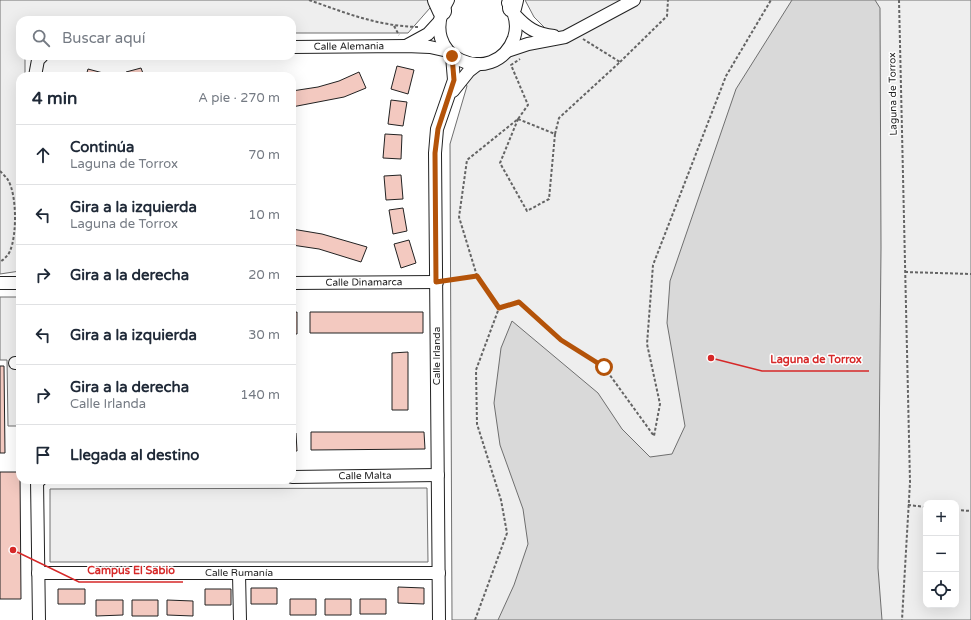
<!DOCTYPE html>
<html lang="es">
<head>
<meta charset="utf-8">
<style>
  :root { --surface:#fff; --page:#f2f2f3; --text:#1f2937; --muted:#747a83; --line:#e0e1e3 }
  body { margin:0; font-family:"Varela Round",sans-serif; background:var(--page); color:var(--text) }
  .controls { position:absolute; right:12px; bottom:12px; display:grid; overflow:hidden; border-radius:8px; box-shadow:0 4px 16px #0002 }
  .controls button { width:36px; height:36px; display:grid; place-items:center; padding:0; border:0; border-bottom:1px solid var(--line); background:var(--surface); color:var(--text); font:20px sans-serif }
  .stop { position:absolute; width:12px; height:12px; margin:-9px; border:3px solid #b45309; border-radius:50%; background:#fff }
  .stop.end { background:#b45309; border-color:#fff; box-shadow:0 1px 4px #0008 }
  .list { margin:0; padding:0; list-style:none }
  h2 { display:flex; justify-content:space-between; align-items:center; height:52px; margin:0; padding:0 16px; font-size:17px }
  h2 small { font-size:13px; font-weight:400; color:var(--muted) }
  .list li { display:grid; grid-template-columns:26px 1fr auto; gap:12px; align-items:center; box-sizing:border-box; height:60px; padding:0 16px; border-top:1px solid var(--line) }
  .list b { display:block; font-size:15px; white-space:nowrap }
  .list p { margin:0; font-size:13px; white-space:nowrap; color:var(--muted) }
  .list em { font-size:13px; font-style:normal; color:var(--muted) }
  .icon { flex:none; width:22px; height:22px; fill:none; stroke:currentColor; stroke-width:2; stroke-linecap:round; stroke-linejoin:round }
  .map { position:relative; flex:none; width:971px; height:620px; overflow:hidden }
  .search { position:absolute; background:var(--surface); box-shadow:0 4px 16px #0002; left:16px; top:16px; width:280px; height:44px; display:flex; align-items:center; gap:10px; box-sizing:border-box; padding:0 14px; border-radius:12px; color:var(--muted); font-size:15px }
  .panel { position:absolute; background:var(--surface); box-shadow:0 4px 16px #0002; left:16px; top:72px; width:280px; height:412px; border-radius:12px }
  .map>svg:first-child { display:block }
  .green { fill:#eee; stroke:#6f6f6f; fill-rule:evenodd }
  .parking { fill:#ededed; stroke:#6f6f6f }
  .water { fill:#d9d9d9; stroke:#6f6f6f }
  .building { fill:#f3c9c0; stroke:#222 }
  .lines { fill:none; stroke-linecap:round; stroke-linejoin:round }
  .minor-casing { stroke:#222; stroke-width:14 }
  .highway-casing { stroke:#222; stroke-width:20 }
  .path { stroke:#646464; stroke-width:2; stroke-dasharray:3 2; stroke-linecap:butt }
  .minor { stroke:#fff; stroke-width:12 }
  .highway { stroke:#fff; stroke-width:18 }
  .route { stroke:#b45309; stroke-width:5 }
  .labels { text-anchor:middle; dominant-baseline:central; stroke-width:3; stroke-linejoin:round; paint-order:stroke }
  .street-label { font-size:10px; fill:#222; stroke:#fff }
  .leader { fill:none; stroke:#d62828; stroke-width:1.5 }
  .callout-dot { fill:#d62828; stroke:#fff; stroke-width:1.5 }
  .callout-label { font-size:11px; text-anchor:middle; font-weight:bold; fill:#d62828; stroke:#fff; stroke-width:3; stroke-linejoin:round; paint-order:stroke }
</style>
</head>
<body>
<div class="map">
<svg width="971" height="620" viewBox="0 0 971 620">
  <rect width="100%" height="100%" fill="#fff"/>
  <!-- green -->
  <path class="green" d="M0,0H437L408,33H292V20H20V56H25V76H20V271L0,274Z
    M525,0H971V620H452L450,144L467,86L462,77L512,52L546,29L534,17ZM926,503H956V605H926Z
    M427,488L428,562H50V489Z"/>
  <!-- parking -->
  <path class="parking" d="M0,297H20V426H8L7,360H0Z"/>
  <!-- water -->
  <path class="water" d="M792,0H875L880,8L881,248L878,568L882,620H498L514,585L528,544L523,509L500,445L494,403L501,348L512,321L598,393L622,429L650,457L672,454L685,426L667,323L670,281L736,89Z"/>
  <!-- building -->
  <path class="building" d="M397,66L414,70L408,94L391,89Z
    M141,68L144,76H127L126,72Z
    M88,69L103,73L102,76H86Z
    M359,72L366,88L344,97L292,107V91L318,87L339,81Z
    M391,100L407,102L403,126L388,124Z
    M385,134L402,135L401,159L383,158Z
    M401,175L403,199L386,200L384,176Z
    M403,208L407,231L393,234L389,210Z
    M292,229L322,234L367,247L361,262L319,249L292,245Z
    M409,240L416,263L401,268L394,244Z
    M297,312V334H292V313Z
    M310,312H423V333H310Z
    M408,352V410H392V353Z
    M0,366H4L5,453H0Z
    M311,432H424L425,449L311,450Z
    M292,433H296L297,451H292Z
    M0,472H20L21,599H0Z
    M398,587L424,588V604L398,603Z
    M251,588H277V604H251Z
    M58,589H85V604H58Z
    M205,589H231V605H205Z
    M290,599H316V615H290Z
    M325,599H351V615H325Z
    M360,599H386V614H360Z
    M96,600H123V615L96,616Z
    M132,600H158V616H132Z
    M167,600L193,601V616L167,615Z"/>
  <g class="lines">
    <!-- minor casing -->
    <g class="minor-casing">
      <g id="minor">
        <path d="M448,0C413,58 495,90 514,38C518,26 515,13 508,3"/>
        <path d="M515,15C527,28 536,34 554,36"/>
        <path d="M406,46L428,34L439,22"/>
        <path id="s1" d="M292,47L406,46L430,47L448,51"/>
        <path d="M507,51L528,44L565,37L634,0"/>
        <path d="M35,76L38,60L42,56"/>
        <path d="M453,91L469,71L478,64"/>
        <path d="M0,283H20"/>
        <path id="s2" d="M292,283L437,282"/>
        <path d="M15,363H20"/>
        <path id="s3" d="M292,477L438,475"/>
        <path id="s4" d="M38,573H439"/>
        <path d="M239,574L240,620"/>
        <path d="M39,620L37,480H40"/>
        <path d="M439,620L435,153L437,129L454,80L452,56"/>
      </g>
    </g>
    <!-- highway casing -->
    <g class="highway-casing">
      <path id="highway" d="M437,0L442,11
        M512,8L514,0"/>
    </g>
    <!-- path -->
    <path class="path" d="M309,0C346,13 377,26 418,27
      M899,0L910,482L902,620
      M394,26L399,35
      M620,62L667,16L668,0
      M518,119L555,134L549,199L527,211L500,163Z
      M555,134L559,118L620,62L583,39
      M0,171C3,174 6,177 8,180C17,195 17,235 10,251C8,256 4,259 0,262
      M905,272L971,274
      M477,276L459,217L467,160L518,119L528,105L511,65L520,59
      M448,280L477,276L499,308
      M908,505L926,507
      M956,510L971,511
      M475,620L507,533L501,500L477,424L476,370L499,308L519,302L561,340L604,367L654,436L660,404L647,344L653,265L726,76L771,0"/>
    <!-- minor -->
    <use href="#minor" class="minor"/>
    <!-- highway -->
    <use href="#highway" class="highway"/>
  </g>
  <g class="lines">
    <!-- route -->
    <path class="route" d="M452,56L454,80L438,129L435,153L436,282L477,276L499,308L519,302L561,340L604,367"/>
  </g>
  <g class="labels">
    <!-- street labels -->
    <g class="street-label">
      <text stroke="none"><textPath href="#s1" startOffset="57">Calle Alemania</textPath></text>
      <text transform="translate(893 94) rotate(-91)">Laguna de Torrox</text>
      <text stroke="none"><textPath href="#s2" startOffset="72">Calle Dinamarca</textPath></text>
      <text transform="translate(437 356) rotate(-90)">Calle Irlanda</text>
      <text stroke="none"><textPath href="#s3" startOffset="73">Calle Malta</textPath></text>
      <text stroke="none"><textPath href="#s4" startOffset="201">Calle Rumanía</textPath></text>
    </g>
  </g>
  <!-- callouts -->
  <path class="leader" d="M711 358L762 371H869M13 550L79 582H183"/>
  <g class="callout-dot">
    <circle cx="711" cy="358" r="4"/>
    <circle cx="13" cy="550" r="4"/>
  </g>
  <g class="callout-label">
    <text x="816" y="363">Laguna de Torrox</text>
    <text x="131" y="574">Campus El Sabio</text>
  </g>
</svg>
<div class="controls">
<button>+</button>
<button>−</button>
<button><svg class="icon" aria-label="locate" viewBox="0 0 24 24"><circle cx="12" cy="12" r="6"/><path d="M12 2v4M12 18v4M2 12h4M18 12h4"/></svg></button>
</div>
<div class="stop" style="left:604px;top:367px"></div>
<div class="stop end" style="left:452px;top:56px"></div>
<div class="search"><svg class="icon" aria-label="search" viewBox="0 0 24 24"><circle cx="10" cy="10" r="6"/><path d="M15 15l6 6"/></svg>Buscar aquí</div>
<section class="panel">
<h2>4 min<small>A pie · 270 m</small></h2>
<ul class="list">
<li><svg class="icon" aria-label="ahead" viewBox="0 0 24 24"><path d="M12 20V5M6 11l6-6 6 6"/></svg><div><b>Continúa</b><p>Laguna de Torrox</p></div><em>70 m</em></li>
<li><svg class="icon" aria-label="left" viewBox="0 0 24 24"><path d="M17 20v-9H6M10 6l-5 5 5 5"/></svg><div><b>Gira a la izquierda</b><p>Laguna de Torrox</p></div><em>10 m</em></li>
<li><svg class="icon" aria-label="right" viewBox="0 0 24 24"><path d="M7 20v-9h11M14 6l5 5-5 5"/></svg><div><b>Gira a la derecha</b></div><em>20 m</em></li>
<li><svg class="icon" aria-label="left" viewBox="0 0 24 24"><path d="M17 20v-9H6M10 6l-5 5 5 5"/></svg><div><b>Gira a la izquierda</b></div><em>30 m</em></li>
<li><svg class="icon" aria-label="right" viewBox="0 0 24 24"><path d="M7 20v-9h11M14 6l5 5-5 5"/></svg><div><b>Gira a la derecha</b><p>Calle Irlanda</p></div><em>140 m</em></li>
<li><svg class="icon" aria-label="arrive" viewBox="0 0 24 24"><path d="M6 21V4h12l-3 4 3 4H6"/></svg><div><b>Llegada al destino</b></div></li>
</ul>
</section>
</div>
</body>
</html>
